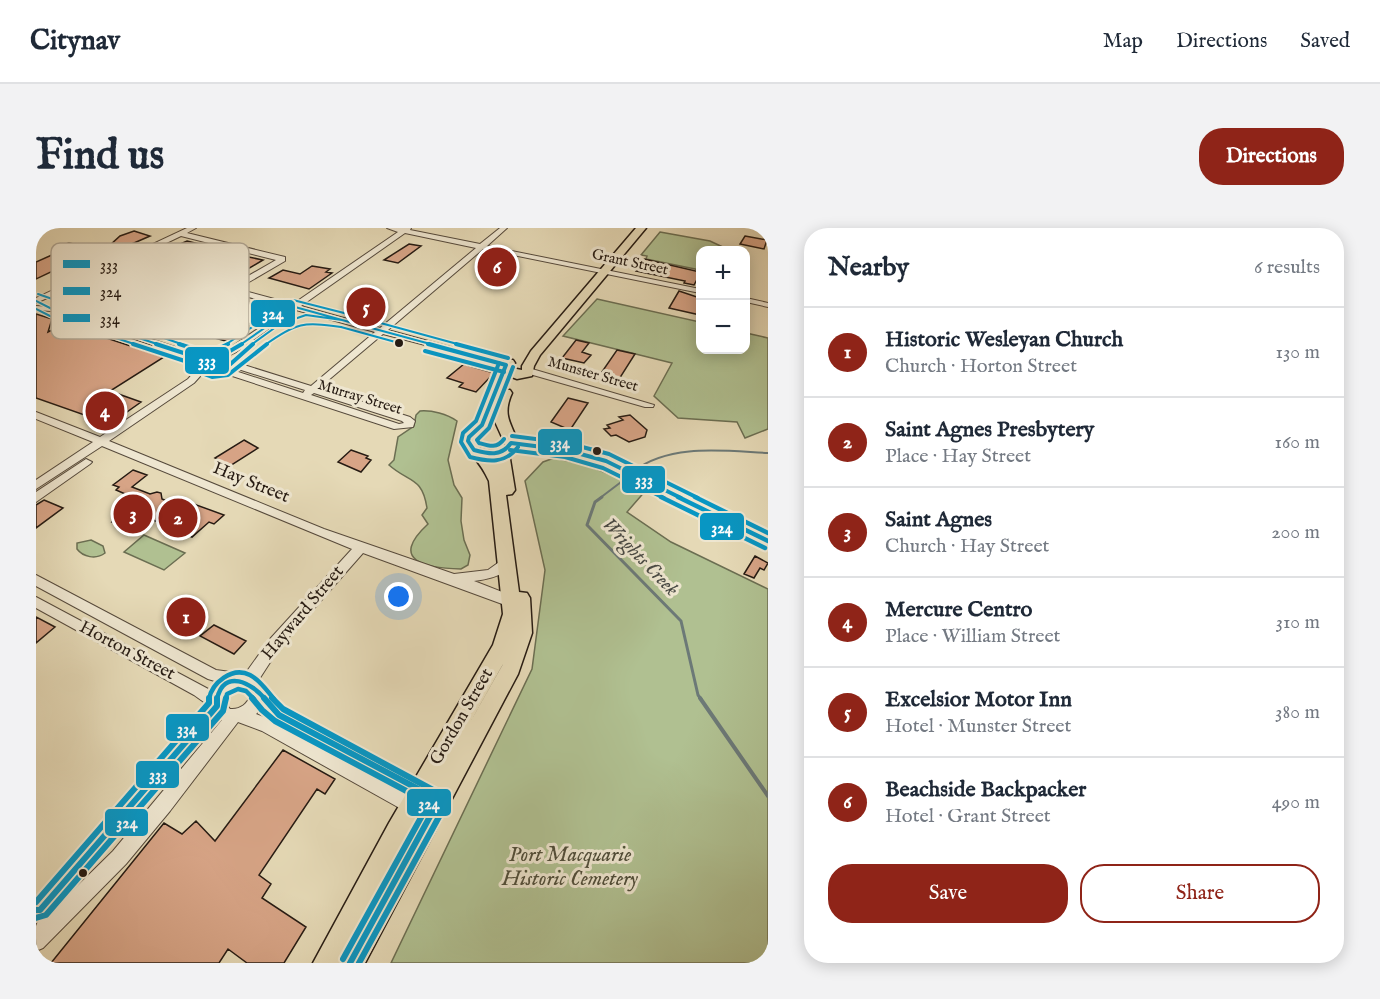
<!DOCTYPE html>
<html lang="en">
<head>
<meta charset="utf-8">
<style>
  :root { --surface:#fff; --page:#f2f2f3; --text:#1f2937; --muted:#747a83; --line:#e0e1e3; --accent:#8f2418 }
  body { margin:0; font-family:"IM FELL English",serif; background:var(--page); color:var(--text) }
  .controls { position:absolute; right:18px; top:18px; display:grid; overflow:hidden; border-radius:12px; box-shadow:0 3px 15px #0003 }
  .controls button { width:54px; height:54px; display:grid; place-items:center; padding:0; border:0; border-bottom:2px solid var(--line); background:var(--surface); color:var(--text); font:30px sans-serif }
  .you { position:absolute; left:363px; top:369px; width:21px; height:21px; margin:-15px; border:4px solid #fff; border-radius:50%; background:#1a73e8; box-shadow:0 0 0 9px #1a73e833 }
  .badge { display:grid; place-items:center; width:39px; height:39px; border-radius:50%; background:var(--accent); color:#fff; font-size:20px; font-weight:700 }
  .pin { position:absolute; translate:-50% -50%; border:3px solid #fff; box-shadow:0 2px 6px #0006 }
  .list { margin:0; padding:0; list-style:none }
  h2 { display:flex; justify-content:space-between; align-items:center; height:78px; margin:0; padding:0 24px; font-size:26px }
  h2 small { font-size:20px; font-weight:400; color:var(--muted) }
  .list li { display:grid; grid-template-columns:39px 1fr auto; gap:18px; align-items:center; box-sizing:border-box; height:90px; padding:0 24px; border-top:2px solid var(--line) }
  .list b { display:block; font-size:22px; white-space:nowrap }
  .list p { margin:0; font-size:20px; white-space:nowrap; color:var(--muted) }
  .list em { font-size:20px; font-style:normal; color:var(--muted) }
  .actions { display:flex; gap:12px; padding:18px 24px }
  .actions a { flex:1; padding:14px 0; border:2px solid var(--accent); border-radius:24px; text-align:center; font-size:21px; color:var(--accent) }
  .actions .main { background:var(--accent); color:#fff }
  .map { position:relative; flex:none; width:732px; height:735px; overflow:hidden; border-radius:24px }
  header { display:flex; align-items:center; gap:36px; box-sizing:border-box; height:84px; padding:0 30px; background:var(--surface); border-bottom:2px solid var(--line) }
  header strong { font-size:28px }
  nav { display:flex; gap:33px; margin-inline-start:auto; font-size:21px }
  .intro { display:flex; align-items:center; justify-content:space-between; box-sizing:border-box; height:144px; padding:0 36px }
  h1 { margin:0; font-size:42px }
  .button { padding:15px 27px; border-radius:24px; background:var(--accent); color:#fff; font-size:21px; font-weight:700 }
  main { display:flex; gap:36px; padding:0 36px }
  aside { flex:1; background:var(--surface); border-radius:24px; box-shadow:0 3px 15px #0003 }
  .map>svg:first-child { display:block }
  .green { fill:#b0c091; stroke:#6b6e52; stroke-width:1.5 }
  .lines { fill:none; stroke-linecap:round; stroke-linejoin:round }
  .stream-far2 { stroke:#6c7977; stroke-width:2 }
  .stream-far1 { stroke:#6c7977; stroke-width:3 }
  .stream { stroke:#6c7977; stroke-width:4 }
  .building { fill:#d7a486; stroke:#261b13; stroke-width:1.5 }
  .minor-casing { stroke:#564a3c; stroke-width:2 }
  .major-casing { stroke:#261b13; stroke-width:3 }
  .minor { fill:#eee6d0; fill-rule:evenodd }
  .major { fill:#e5d9b6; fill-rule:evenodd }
  .bus-1-far3-casing { stroke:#eee6d0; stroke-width:4.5 }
  .bus-1-far2-casing { stroke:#eee6d0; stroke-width:8 }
  .bus-1-far1-casing { stroke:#eee6d0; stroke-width:9 }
  .bus-1-casing { stroke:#eee6d0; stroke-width:10 }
  .bus-2-far3-casing { stroke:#eee6d0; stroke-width:4.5 }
  .bus-2-far2-casing { stroke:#eee6d0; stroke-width:8 }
  .bus-2-far1-casing { stroke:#eee6d0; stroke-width:9 }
  .bus-2-casing { stroke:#eee6d0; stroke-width:10 }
  .bus-3-far3-casing { stroke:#eee6d0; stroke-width:4.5 }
  .bus-3-far2-casing { stroke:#eee6d0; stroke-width:8 }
  .bus-3-far1-casing { stroke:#eee6d0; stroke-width:9 }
  .bus-3-casing { stroke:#eee6d0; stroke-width:10 }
  .bus-1-far3 { stroke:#0896c3; stroke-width:2 }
  .bus-1-far2 { stroke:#0896c3; stroke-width:4 }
  .bus-1-far1 { stroke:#0896c3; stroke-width:4.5 }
  .bus-1 { stroke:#0896c3; stroke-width:6 }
  .bus-2-far3 { stroke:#0896c3; stroke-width:2 }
  .bus-2-far2 { stroke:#0896c3; stroke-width:4 }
  .bus-2-far1 { stroke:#0896c3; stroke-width:4.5 }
  .bus-2 { stroke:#0896c3; stroke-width:6 }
  .bus-3-far3 { stroke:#0896c3; stroke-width:2 }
  .bus-3-far2 { stroke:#0896c3; stroke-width:4 }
  .bus-3-far1 { stroke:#0896c3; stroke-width:4.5 }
  .bus-3 { stroke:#0896c3; stroke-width:6 }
  .bus-dot { fill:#261b13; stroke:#eee6d0; stroke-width:2 }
  .labels { text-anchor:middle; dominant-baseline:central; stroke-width:6; stroke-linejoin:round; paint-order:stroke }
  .far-street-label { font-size:15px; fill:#261b13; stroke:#eee6d0 }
  .street-label { font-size:18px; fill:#261b13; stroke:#eee6d0 }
  .water-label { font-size:20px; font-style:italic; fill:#494a45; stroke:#eee6d0 }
  .near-park-label { font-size:21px; font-style:italic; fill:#4f4d39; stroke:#eee6d0 }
  .key { fill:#eee6d0; stroke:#b2a997; stroke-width:1.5 }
  .key-label { font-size:16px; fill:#261b13 }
  .line-badge { stroke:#eee6d0; stroke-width:2 }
  .badge-label { font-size:16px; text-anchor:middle; font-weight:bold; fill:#fff }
</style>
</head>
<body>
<header>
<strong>Citynav</strong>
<nav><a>Map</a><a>Directions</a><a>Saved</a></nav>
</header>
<div class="intro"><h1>Find us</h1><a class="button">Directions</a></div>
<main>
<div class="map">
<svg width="732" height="735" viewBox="0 0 732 735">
  <rect width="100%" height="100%" fill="#e5d9b6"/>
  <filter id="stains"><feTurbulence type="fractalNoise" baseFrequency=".00333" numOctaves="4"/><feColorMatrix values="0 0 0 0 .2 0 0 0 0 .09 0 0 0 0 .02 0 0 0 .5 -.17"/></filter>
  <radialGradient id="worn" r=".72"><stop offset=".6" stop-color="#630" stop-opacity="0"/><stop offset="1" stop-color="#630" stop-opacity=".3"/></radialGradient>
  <!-- green -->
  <path class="green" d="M624,4L674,13L691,21L664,22V42L610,31L611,28L605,27Z
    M561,71L664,94V122H710V105L732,110V201L709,210L701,194L642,190L618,168L636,135L527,108Z
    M384,183C396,182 411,186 421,193L412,232L418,257L426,270L425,293L428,312L434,327L432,337L425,341C390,340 352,333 392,296L386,287L391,280C386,248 373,255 353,237L358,232L362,209L378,198L380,187Z
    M518,230L550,237L611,261L591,284L635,314L732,361V735H355L496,441L509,342L489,253L507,234Z
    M108,307L149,325L128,342L88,324Z
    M55,312L67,318L69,325C60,332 47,329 41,321V315Z"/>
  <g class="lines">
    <!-- stream-far2 -->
    <path class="stream-far2" d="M598,243C634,215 689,223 732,225
      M564,270L593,248"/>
    <!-- stream-far1 -->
    <path class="stream-far1" d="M566,269L559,274L551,297L645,393L662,467L665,471"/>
    <!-- stream -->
    <path class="stream" d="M664,470L732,568"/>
  </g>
  <!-- building -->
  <path class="building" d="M98,3L114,8L82,22L72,19L84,8Z
    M709,8L731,12L728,21L704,16Z
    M151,13L159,15L176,19L157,29L130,22Z
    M373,16L385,18L362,35L348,32Z
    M18,26H34L69,35L44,47L23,40L0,51V34Z
    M203,27L227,32L195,51L158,41L171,34L185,38Z
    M608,31L664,44V46L658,57L648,55L649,53L600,43Z
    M276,38L294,41L290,44L296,45L273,61L233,50L247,42L264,46Z
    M643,63L664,70V87L633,80Z
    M211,79L228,84L226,85L228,86L197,106L202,108L193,114L175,109L209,88L200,85Z
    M0,86L16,91L12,104L28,96L128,129L74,163L105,174L74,196L0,170Z
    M540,112L553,115L546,124L555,127L548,135L526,130Z
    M581,122L599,126L580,156L561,151Z
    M428,136L437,139L458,145L440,164L423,159L427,155L411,150Z
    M532,170L552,175L534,202L515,194Z
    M594,187L611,202L609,209L593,214L580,207L575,208L568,201L574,200L571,197L587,192L583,189Z
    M208,212L222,220L194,238L179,230Z
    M315,222L332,228L330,230L335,232L325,244L302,234Z
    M97,242L111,247L96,259L114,266L121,264L125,265L126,271L138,276L144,271L188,287L178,296L173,294L156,309L106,287L90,300L76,294L103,272L80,262L83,259L77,257Z
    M8,272L27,280L0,300V277Z
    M719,328L732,335L728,342L724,340L718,350L708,346Z
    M154,378L164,383L146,401L135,396Z
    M0,389L19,399L0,415Z
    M178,397L210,413L198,426L164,408Z
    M247,522L299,551L289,566L281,561L223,647L235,656L226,670L270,699L248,735H211L192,721L183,735H15L128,595L146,606L160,593L179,613Z"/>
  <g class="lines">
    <!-- minor casing -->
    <g class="minor-casing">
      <path id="minor" d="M151,0H160L151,5L249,29V33L201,61L257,76L362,4L351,0H375L374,2L444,16L464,0H471L451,18L664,61V65L447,21L352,102L473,135V139L347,106L283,160L374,189L379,193L377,199L358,201L184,144V140H190L267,165L269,162L202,141L191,134L199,132L208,137L275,158L339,104L260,82L200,124L176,135L158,155L73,213L288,301L418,346L452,342L466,332H476L477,335C468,348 453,351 438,353L479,369L481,373L479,377H469L327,325L244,419L222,453L237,473L249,482L397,560L400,566L397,572L391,574L385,572L237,492L225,481L220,486L238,493L388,575L391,581L388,587L382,589L376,587L226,503L202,494L134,583L90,636L7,720L0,723V698L3,691L0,690V672L172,477L158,467L0,380V369L176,463L182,454L172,451L0,358V347L180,442L209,446L234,411L316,321L66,218L0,261V252L57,214L0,191V184L64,209L152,151L167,134L15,83L0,82V78L16,79L47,89L130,46L89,35L0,75V70L81,32L29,17L33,15L87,30ZM369,5L440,20L344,100L265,78ZM145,8L240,32L193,59L95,32ZM137,48L252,80L194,120L172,130L55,91ZM278,165L366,193L368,195L363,196L275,167ZM201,458H206L215,467C211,476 204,482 194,481L188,474L191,465ZM181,489L186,492L77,623L15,684Z
        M710,70L732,75V79L710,74Z
        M490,141H496L618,177L617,179H609L490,145Z
        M50,231L56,234L54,236L0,274V264Z"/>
    </g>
    <!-- major casing -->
    <g class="major-casing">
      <path id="major" d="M600,0H610L504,127L498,138L496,148L481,151L473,148L466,162H474L476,165C467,185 473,193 481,211L530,218L575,230L732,306V319L565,236L529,226L470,218L456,187L453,197L439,213L443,219L460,224L466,221L473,225L479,262L476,266L470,267L483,364L491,365L494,370L496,405L482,446L329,735H277L353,595L457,417L467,386L453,253C444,233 436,229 425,213L428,206L440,195L465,136L469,132H477L479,135L475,140L486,142V138L495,123ZM467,436L466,438L428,505Z"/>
    </g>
    <!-- minor -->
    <use href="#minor" class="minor"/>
    <!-- major -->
    <use href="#major" class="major"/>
    <!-- bus-1-far3 casing -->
    <g class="bus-1-far3-casing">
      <path id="bus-1-far3" d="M0,73L16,81L124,117
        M204,117L259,79L306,92L270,87L244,96L215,117
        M398,117L306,92L398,117"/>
    </g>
    <!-- bus-1-far2 casing -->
    <g class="bus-1-far2-casing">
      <path id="bus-1-far2" d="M120,116L172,133
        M206,116L170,137L178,142L190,140L217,116
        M392,116L470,137L393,116
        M470,137L446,197L433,209L432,213L438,222C453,226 465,229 475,215
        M475,215L530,222L570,233L645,270"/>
    </g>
    <!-- bus-1-far1 casing -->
    <g class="bus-1-far1-casing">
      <path id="bus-1-far1" d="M642,269L732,313
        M181,471C188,440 216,455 229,471"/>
    </g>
    <!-- bus-1 casing -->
    <g class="bus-1-casing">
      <path id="bus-1" d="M228,470L243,487L403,572L314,735
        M0,682H4L181,478V470"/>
    </g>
    <!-- bus-2-far3 casing -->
    <g class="bus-2-far3-casing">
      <path id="bus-2-far3" d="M0,81L14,88L101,117
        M189,117L257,72L308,85
        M229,117C261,94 267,94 305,99"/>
    </g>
    <!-- bus-2-far2 casing -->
    <g class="bus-2-far2-casing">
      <path id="bus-2-far2" d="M97,116L170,140
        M192,116L171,126L163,133V139L168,146L176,149L192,147L231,116
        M463,135L440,193L427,205L425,214L434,229C453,234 469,236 482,219
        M474,222L529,229L567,240L628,270"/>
    </g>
    <!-- bus-2-far1 casing -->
    <g class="bus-2-far1-casing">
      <path id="bus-2-far1" d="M625,269L729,320
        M190,471L191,466L202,461L210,463L218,471"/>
    </g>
    <!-- bus-2 casing -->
    <g class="bus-2-casing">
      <path id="bus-2" d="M216,470L226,482L239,493L393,575L307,731
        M0,690L10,687L187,483L190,470"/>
    </g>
    <!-- bus-3-far3 casing -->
    <g class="bus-3-far3-casing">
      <path id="bus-3-far3" d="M2,66L148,117
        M308,85L425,117
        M305,99L363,115"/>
    </g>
    <!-- bus-3-far2 casing -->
    <g class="bus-3-far2-casing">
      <path id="bus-3-far2" d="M143,116L174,126
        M420,116L472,130
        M389,123L468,144
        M476,208L531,215L573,226L662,270
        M468,211C461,221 453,218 443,215L441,212L453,200L477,139"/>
    </g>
    <!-- bus-3-far1 casing -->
    <g class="bus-3-far1-casing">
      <path id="bus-3-far1" d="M659,269L732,305
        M173,471C176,455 196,438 214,447C224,452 231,463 238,471"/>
    </g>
    <!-- bus-3 casing -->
    <g class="bus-3-casing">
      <path id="bus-3" d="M236,470L247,481L410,569V576L323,735
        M0,674L173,475V470"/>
    </g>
    <!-- bus-1-far3 -->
    <use href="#bus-1-far3" class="bus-1-far3"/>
    <!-- bus-1-far2 -->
    <use href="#bus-1-far2" class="bus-1-far2"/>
    <!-- bus-1-far1 -->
    <use href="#bus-1-far1" class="bus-1-far1"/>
    <!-- bus-1 -->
    <use href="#bus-1" class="bus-1"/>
    <!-- bus-2-far3 -->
    <use href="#bus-2-far3" class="bus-2-far3"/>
    <!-- bus-2-far2 -->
    <use href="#bus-2-far2" class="bus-2-far2"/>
    <!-- bus-2-far1 -->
    <use href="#bus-2-far1" class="bus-2-far1"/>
    <!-- bus-2 -->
    <use href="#bus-2" class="bus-2"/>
    <!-- bus-3-far3 -->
    <use href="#bus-3-far3" class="bus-3-far3"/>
    <!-- bus-3-far2 -->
    <use href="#bus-3-far2" class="bus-3-far2"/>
    <!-- bus-3-far1 -->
    <use href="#bus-3-far1" class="bus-3-far1"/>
    <!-- bus-3 -->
    <use href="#bus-3" class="bus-3"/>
  </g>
  <!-- markers -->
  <g class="bus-dot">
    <circle cx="363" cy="115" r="5"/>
    <circle cx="561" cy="223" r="5"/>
    <circle cx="47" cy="645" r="5"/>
  </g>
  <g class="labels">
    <!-- far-street labels -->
    <g class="far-street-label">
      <text transform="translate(594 34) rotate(12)">Grant Street</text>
      <text transform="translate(557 146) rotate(16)">Munster Street</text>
      <text transform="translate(324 169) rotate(17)">Murray Street</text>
    </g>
    <!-- street labels -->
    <g class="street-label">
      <text transform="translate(215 255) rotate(22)">Hay Street</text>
      <text transform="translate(267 385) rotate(-50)">Hayward Street</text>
      <text transform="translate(91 423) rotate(28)">Horton Street</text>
      <text transform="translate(426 489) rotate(-60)">Gordon Street</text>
    </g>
    <!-- water labels -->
    <g class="water-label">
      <text transform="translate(604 329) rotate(46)">Wrights Creek</text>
    </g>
    <!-- near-park labels -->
    <g class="near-park-label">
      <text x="534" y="627">Port Macquarie<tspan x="534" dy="24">Historic Cemetery</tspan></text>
    </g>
  </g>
  <!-- legend -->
  <rect x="15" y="15" width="198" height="96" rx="9" class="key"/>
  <rect x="27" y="32" width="27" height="8" fill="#0896c3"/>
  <rect x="27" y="59" width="27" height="8" fill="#0896c3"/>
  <rect x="27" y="86" width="27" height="8" fill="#0896c3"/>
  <g class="key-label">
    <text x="64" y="42">333</text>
    <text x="64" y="69">324</text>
    <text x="64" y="96">334</text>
  </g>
  <g class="line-badge">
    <rect x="214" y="71" width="46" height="29" rx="6" fill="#0896c3"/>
    <rect x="148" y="118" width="46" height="29" rx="6" fill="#0896c3"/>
    <rect x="501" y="200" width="46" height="28" rx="6" fill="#0896c3"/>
    <rect x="585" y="237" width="45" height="29" rx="6" fill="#0896c3"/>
    <rect x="663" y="284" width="46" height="29" rx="6" fill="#0896c3"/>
    <rect x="129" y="485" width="45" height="29" rx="6" fill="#0896c3"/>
    <rect x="99" y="532" width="45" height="29" rx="6" fill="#0896c3"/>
    <rect x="370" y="560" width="46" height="29" rx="6" fill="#0896c3"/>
    <rect x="68" y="580" width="45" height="29" rx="6" fill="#0896c3"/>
  </g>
  <g class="badge-label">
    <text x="237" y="91">324</text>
    <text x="171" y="138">333</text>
    <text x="524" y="220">334</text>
    <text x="608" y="257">333</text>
    <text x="686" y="305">324</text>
    <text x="151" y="506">334</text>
    <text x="122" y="552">333</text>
    <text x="393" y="581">324</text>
    <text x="91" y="600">324</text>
  </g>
  <rect width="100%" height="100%" filter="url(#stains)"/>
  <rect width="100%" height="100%" fill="url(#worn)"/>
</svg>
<div class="controls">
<button>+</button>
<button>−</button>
</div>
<div class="you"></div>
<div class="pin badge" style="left:150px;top:389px">1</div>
<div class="pin badge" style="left:142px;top:290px">2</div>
<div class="pin badge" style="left:97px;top:286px">3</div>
<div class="pin badge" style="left:69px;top:183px">4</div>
<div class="pin badge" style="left:330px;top:79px">5</div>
<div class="pin badge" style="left:461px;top:39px">6</div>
</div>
<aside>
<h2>Nearby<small>6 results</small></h2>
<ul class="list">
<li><span class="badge">1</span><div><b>Historic Wesleyan Church</b><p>Church · Horton Street</p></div><em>130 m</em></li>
<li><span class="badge">2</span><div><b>Saint Agnes Presbytery</b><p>Place · Hay Street</p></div><em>160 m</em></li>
<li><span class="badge">3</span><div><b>Saint Agnes</b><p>Church · Hay Street</p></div><em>200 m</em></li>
<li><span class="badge">4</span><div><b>Mercure Centro</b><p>Place · William Street</p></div><em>310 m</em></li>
<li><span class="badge">5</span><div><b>Excelsior Motor Inn</b><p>Hotel · Munster Street</p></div><em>380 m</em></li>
<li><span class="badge">6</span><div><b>Beachside Backpacker</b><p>Hotel · Grant Street</p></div><em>490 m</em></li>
</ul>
<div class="actions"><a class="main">Save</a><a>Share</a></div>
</aside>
</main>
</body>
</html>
